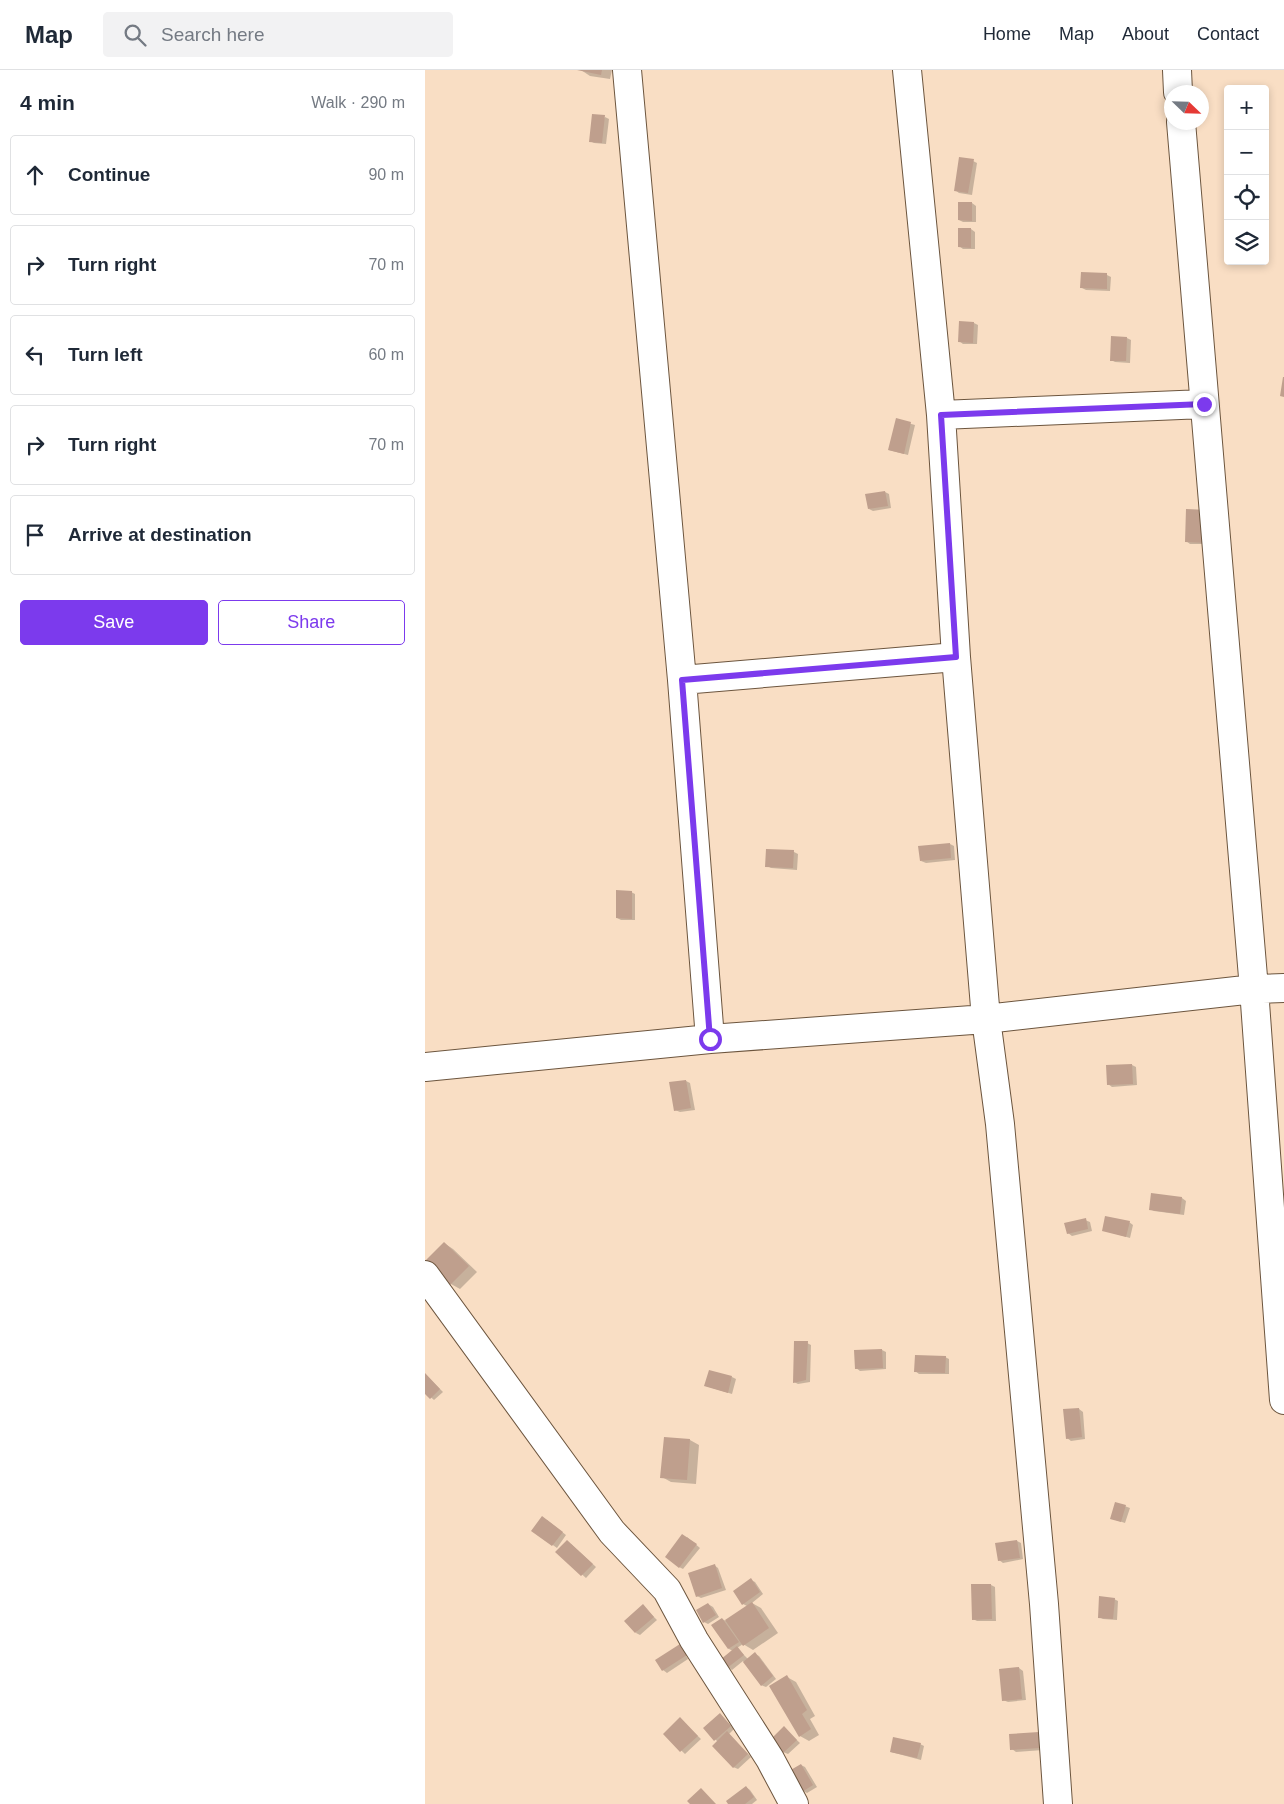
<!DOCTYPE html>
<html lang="en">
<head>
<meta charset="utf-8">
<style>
  :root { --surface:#fff; --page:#f2f2f3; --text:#1f2937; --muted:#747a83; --line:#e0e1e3; --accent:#7c3aed }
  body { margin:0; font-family:Helvetica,sans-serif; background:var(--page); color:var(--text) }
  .controls { position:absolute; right:15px; top:15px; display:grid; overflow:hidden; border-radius:5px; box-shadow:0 2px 8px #0003 }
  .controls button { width:45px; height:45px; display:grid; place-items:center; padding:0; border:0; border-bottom:1px solid var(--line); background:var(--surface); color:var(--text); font:25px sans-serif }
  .compass { position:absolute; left:739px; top:15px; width:45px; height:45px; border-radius:50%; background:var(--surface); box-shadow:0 2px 8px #0003; rotate:113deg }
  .stop { position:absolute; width:15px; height:15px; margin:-11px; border:4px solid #7c3aed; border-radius:50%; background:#fff }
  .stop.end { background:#7c3aed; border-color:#fff; box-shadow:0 1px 5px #0008 }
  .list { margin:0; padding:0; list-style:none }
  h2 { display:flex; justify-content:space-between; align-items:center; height:65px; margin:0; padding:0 20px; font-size:21px }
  h2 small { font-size:16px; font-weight:400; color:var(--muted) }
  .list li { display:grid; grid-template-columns:32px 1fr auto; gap:15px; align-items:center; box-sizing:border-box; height:80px; margin:0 10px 10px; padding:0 10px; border:1px solid var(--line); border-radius:5px }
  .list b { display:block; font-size:19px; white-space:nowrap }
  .list em { font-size:16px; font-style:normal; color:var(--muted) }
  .actions { display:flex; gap:10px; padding:15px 20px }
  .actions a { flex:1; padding:11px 0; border:1px solid var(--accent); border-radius:5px; text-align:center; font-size:18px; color:var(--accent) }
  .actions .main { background:var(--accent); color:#fff }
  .icon { flex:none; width:28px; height:28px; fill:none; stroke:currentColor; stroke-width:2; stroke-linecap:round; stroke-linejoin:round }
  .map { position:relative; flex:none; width:859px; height:1734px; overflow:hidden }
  header { display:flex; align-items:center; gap:30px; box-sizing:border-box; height:70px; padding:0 25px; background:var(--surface); border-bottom:1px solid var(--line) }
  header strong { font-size:24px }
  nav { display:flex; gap:28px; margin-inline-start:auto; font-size:18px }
  .search { width:350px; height:45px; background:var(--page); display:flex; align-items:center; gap:12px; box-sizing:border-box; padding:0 18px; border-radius:5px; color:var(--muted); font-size:19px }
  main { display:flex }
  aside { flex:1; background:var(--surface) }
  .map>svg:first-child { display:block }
  .shadow { fill:#0003 }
  .building { fill:#bf9f8d }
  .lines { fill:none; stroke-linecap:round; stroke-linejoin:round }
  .minor-casing { stroke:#6c553e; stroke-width:30 }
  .minor { stroke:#fff; stroke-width:28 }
  .route { stroke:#7c3aed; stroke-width:6 }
</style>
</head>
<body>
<header>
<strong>Map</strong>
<div class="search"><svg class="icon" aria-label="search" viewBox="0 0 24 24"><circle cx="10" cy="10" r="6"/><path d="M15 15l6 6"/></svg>Search here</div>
<nav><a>Home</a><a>Map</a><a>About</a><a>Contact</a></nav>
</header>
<main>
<aside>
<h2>4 min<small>Walk · 290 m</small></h2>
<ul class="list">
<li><svg class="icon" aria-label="ahead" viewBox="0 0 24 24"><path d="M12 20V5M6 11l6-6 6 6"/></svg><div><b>Continue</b></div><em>90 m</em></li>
<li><svg class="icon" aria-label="right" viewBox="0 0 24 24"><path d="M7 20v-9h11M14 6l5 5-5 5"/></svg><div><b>Turn right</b></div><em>70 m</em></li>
<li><svg class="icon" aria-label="left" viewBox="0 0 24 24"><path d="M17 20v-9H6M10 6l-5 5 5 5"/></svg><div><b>Turn left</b></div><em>60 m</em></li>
<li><svg class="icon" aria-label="right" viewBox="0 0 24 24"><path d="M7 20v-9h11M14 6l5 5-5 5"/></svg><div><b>Turn right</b></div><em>70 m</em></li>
<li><svg class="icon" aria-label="arrive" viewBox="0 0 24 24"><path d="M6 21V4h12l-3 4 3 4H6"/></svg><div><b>Arrive at destination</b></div></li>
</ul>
<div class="actions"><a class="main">Save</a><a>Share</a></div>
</aside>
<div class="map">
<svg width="859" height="1734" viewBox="0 0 859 1734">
  <rect width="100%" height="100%" fill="#f9dec4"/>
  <!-- shadow -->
  <path class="shadow" d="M156,0H187L185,9L165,6Z
    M180,47L184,49L181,74L169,73L165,71Z
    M548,91L552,93L547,125L534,123L530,120Z
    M547,133L551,136V152H538L534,150Z
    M546,159L550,162V179H538L534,176Z
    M682,205L686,207L685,221L661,220L657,218Z
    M549,253L553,255L552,274H538L534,271Z
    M702,268L706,270L705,293L690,292L686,290Z
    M472,350L490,355L483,385L464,380Z
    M460,422L464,424L466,438L448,441L444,439Z
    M763,441L786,474H765L761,471Z
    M525,774L529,776L530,790L501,793L496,791Z
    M342,780L369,782L373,784L372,800L346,798L342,796Z
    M206,822L210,824V850H196L192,848Z
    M707,995L711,997L712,1015L687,1017L683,1014Z
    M261,1011L265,1013L270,1040L255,1042L250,1040Z
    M757,1128L761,1131L759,1145L729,1141L725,1139Z
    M660,1150L665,1152L667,1161L647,1166L643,1163Z
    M704,1152L708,1155L705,1168L678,1160Z
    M19,1173L28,1179L52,1202L35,1219L26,1214L2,1191Z
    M382,1273L386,1275L385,1312L373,1314L369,1312Z
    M457,1280L461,1282V1299L435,1301L431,1298Z
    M520,1287L524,1289V1304H494L490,1301Z
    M0,1304L18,1322L9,1330L0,1322Z
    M307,1307L311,1309L307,1324L281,1316Z
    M654,1339L658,1342L660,1369L646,1371L642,1368Z
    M240,1368L265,1370L274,1375L271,1414L246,1412L237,1407Z
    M691,1433L705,1438L700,1453L691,1450Z
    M122,1450L141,1465L132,1478L108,1461Z
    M262,1467L275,1478L258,1499L254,1497Z
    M592,1471L596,1473L598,1489L578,1493L574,1490L571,1474Z
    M146,1474L171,1497L161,1508L132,1482Z
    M289,1495L293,1498L301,1520L276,1528L272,1526Z
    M326,1510L330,1512L338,1524L327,1533L336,1538L353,1563L328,1580L318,1574L312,1578L323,1589L330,1584L334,1586L351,1609L341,1617L336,1615L318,1591L307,1600L303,1597L297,1590L308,1581L304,1579L288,1556L297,1549L301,1551L322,1536L318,1534Z
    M566,1515L570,1517L571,1551H552L548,1549Z
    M689,1529L693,1531L692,1550L678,1549L674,1547Z
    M283,1534L288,1537L294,1547L283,1554L279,1552Z
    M218,1536L232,1550L215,1565L211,1563Z
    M255,1575L258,1577H256L263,1589L242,1603L238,1600Z
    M594,1598L598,1601L601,1630L583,1632L578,1630Z
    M362,1607L371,1612L390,1646L385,1649L394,1665L384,1671L375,1666Z
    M295,1644L309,1659L304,1664L326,1687L313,1699L308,1697L293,1672L279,1658Z
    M255,1649L276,1669L260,1684L239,1664Z
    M359,1658L375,1673L363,1684L358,1682Z
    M613,1664L617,1666L618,1680L591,1682L587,1679Z
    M495,1674L499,1676L496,1690L466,1682Z
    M376,1695L380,1697L392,1717L382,1723L378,1721Z
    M321,1717L325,1720L332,1730L327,1734H305Z"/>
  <!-- building -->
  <path class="building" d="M152,0H177L176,5Z
    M167,44L180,45L177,73L164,72Z
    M534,87L549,89L543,123L529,121Z
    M533,132H547V151L533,150Z
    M533,158H546V178L533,177Z
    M656,202L682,203V219L655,218Z
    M534,251L549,252L548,273L533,272Z
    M686,266L702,267L701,291H685Z
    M858,307H859V327L855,326Z
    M471,348L486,352L479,384L463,380Z
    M460,421L463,436L443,439L440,424Z
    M761,439L783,440L782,473L760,472Z
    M525,773L526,788L495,791L493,776Z
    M341,779L369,780L368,798L340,797Z
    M191,820L207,821V849L191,848Z
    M707,994L708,1014L682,1015L681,995Z
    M261,1010L266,1038L249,1041L244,1012Z
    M726,1123L757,1127L755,1144L724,1140Z
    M680,1146L705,1151L701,1167L677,1161Z
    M661,1148L663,1159L642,1164L639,1153Z
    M19,1172L44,1196L25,1215L0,1191Z
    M369,1271H383L381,1310L368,1313Z
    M457,1279L458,1298L430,1299L429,1280Z
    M490,1285L521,1286L520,1303L489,1302Z
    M284,1300L307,1306L303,1323L279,1316Z
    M0,1303L15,1319L5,1329L0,1324Z
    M654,1338L657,1367L641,1369L638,1339Z
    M239,1367L265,1369L262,1410L235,1408Z
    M690,1432L701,1435L696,1452L685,1449Z
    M117,1446L138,1462L127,1476L106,1461Z
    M257,1464L272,1474L254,1498L240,1487Z
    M142,1470L168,1494L156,1506L130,1482Z
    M592,1470L595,1488L573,1491L570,1473Z
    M290,1494L297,1518L271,1527L263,1503Z
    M326,1508L335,1522L317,1535L308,1521Z
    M546,1514H566L567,1549L547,1550Z
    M674,1526L690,1528L688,1549L673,1548Z
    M327,1532L344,1558L318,1576L300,1550Z
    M283,1533L291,1545L278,1553L271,1540Z
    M218,1534L229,1547L210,1563L199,1551Z
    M297,1548L314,1572L303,1579L286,1555Z
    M255,1574L262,1585L237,1601L230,1590Z
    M312,1576L319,1585L302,1598L295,1590Z
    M330,1582L348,1606L336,1616L318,1592Z
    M594,1597L597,1629L577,1631L574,1599Z
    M362,1605L382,1640L377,1644L386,1659L374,1667L344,1616Z
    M295,1643L306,1656L289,1671L278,1658Z
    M255,1647L273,1666L255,1682L238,1664Z
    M359,1656L372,1670L358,1683L345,1670Z
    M302,1661L323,1684L308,1698L287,1676Z
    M614,1662L615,1678L585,1680L584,1664Z
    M468,1667L496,1673L492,1688L465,1682Z
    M376,1694L388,1715L377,1722L364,1701Z
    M321,1716L329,1727L320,1734H303L301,1731Z
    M276,1718L291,1734H265L262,1731Z"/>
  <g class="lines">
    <!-- minor casing -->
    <g class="minor-casing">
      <path id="minor" d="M202,0L257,610L285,969
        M482,0L516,345L531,587L561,949L575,1054L619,1534L633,1734
        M752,0L753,22
        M756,52L829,919L859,1330
        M516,345L779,334
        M257,610L531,587
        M0,997L285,969L561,949L829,919L859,918
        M0,1205L187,1462L242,1520L269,1570L345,1689L369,1734"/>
    </g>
    <!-- minor -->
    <use href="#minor" class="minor"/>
  </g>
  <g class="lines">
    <!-- route -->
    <path class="route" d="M285,969L257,610L531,587L516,345L779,334"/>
  </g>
</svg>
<div class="controls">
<button>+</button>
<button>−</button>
<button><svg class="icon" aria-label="locate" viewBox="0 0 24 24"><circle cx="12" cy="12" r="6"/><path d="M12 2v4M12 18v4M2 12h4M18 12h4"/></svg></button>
<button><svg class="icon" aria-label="layers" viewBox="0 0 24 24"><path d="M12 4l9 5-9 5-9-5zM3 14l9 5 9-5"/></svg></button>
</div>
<svg class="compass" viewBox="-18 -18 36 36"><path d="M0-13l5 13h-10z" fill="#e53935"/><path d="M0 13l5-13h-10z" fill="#747a83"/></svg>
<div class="stop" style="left:285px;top:969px"></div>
<div class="stop end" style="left:779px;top:334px"></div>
</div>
</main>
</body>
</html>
